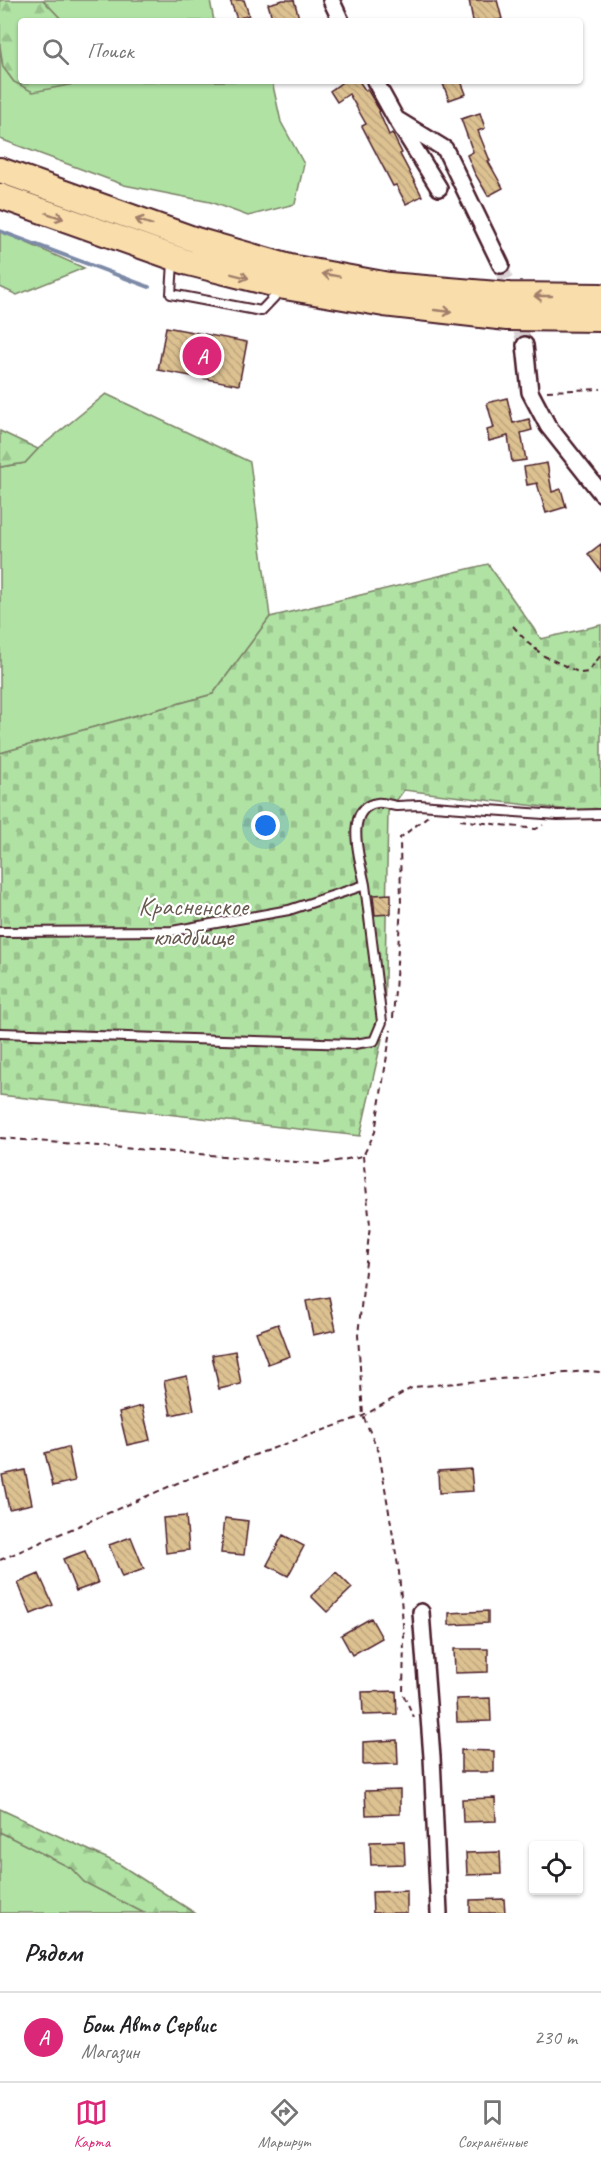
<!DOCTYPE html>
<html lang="ru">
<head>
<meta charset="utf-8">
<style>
  :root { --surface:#fff; --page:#f6f6f6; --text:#202124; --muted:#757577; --line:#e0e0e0; --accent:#db2777 }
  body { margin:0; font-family:Caveat,sans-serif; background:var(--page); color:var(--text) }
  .controls { position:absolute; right:18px; bottom:18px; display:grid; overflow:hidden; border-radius:6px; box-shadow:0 2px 4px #0004 }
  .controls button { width:54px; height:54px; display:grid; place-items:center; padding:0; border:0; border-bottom:2px solid var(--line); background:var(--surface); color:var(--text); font:30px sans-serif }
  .you { position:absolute; left:266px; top:826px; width:21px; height:21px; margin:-15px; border:4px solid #fff; border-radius:50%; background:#1a73e8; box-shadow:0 0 0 9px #1a73e833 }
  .badge { display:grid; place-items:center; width:39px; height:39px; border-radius:50%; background:var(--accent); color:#fff; font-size:20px; font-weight:700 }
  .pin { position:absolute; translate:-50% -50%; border:3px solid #fff; box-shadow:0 2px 6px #0006 }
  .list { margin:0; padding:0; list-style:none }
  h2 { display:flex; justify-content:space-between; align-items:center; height:78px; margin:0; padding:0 24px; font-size:26px }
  h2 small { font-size:20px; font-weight:400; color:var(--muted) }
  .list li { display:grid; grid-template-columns:39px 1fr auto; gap:18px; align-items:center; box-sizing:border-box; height:90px; padding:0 24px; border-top:2px solid var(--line) }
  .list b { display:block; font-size:22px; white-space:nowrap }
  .list p { margin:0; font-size:20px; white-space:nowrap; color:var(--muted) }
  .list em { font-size:20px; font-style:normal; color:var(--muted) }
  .icon { flex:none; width:33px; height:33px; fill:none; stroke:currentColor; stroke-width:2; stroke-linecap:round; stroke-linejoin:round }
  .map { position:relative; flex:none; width:601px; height:1913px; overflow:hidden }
  .search { position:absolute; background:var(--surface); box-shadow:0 2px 4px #0004; left:18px; right:18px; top:18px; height:66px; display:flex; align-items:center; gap:15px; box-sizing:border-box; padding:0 21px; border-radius:6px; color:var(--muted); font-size:22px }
  .sheet { height:168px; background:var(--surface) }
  nav { display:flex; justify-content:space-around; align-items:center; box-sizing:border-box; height:84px; border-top:2px solid var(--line); background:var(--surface); font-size:16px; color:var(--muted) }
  nav a { display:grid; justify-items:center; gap:3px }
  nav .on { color:var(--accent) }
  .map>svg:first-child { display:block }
  .grass { fill:#afe2a3; stroke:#7c8067; stroke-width:1.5 }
  .forest { fill:url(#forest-firs); stroke:#7c8067; stroke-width:1.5 }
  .cemetery { fill:url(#cemetery-stones); stroke:#7c8067; stroke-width:1.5 }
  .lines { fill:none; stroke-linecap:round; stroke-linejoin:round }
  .stream { stroke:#7b8aa7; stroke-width:4 }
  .building { fill:url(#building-back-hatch); stroke:#4a1f2b; stroke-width:1.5 }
  .street-tunnel { stroke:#dbd2d5; stroke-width:15; stroke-dasharray:15 8; stroke-linecap:butt }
  .lane-casing { stroke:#4a1f2b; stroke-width:12 }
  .street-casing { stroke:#4a1f2b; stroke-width:20 }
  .primary-casing { stroke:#4a1f2b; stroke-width:28 }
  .path { stroke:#4a1f2b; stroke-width:2; stroke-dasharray:6 4.5; stroke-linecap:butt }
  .lane { stroke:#fff; stroke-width:8 }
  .street { stroke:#fff; stroke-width:15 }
  .primary { stroke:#f9deab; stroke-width:24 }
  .oneway { stroke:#a27e6b }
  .labels { text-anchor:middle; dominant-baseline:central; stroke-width:4.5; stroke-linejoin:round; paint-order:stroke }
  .park-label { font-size:26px; fill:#685a4f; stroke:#fff }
</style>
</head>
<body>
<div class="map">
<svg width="601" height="1913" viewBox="0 0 601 1913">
  <defs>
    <pattern id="forest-firs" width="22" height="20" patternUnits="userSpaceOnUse" patternTransform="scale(1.5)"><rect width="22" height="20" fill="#afe2a3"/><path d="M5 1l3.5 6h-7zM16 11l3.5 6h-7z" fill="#98c18c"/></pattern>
    <pattern id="cemetery-stones" width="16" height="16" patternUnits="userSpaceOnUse" patternTransform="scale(1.5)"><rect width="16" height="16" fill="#afe2a3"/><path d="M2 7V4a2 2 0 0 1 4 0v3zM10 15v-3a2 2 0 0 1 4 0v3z" fill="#98c18c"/></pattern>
    <pattern id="building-back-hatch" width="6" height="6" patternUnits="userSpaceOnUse" patternTransform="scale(1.5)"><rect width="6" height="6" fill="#dcc191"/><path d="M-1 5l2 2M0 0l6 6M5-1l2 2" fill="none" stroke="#bea57d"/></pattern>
  </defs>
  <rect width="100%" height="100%" fill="#fff"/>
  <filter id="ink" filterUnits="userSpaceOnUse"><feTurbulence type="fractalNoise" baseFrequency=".0167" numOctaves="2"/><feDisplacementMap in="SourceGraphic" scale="12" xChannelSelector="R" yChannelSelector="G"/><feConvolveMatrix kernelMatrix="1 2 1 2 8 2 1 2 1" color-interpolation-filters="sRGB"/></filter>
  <g filter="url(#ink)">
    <!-- grass -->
    <path class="grass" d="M43,0H210L214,21H63Z
      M0,46L3,67L14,82L74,84L73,81H272L281,122L304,164L295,204L248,216L210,202L124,185L0,139Z
      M0,231L84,268L17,295L0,287Z
      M106,394L250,462L270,617L213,694L0,753V467L25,463L38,449Z
      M0,1832L71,1868L84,1882L144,1913H0Z"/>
    <!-- forest -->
    <path class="forest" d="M0,0H43L63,21H21V81H73L74,84L33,92L14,82L3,67L0,46Z
      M0,431L38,449L25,463L0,467Z
      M0,1809L119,1864L195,1913H144L84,1882L71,1868L0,1832Z"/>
    <!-- cemetery -->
    <path class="cemetery" d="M488,564L541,639L601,625V809L569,810L404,790L388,812L384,1030L360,1136L0,1095V753L213,694L270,617Z"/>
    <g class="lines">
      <!-- stream -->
      <path class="stream" d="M0,231L149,287"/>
    </g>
    <!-- building -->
    <path class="building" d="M230,0H244L249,15L237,19Z
      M283,0H294L299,18L288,21H273L268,4Z
      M469,0H497L502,19L493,21H473Z
      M344,81H359L365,90L367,89L380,111L379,112L389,135L392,133L402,153L400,154L422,196L406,204L396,185L393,186L362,126L366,124L349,94L337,102L330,91Z
      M442,81H461L466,94L449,100Z
      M480,113L485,128L478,131L490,161H488L503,188L488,196L474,172L467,155L473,152L461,119Z
      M166,327L247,342L239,385L158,370Z
      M507,398L513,423L529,419L532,430L521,433L526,460L512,462L508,436L489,441L487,430L494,428L487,403Z
      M547,463L552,492L561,489L566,507L546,513L537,483L527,485L524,467Z
      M601,544V571L588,554Z
      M391,894V914L375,915L373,895Z
      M329,1297L336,1330L313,1335L306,1301Z
      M278,1324L290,1356L268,1364L256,1332Z
      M235,1351L241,1384L219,1389L212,1355Z
      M187,1376L194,1410L171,1415L164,1381Z
      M142,1406L150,1440L127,1445L119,1412Z
      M68,1447L75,1481L53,1486L45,1453Z
      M471,1469L473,1491L439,1493L438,1471Z
      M25,1470L32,1504L9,1509L2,1475Z
      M186,1516L189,1550L166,1553L163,1518Z
      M225,1518L248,1521L244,1555L221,1553Z
      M283,1535L304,1546L288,1576L267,1565Z
      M131,1537L144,1569L122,1577L109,1545Z
      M85,1551L98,1583L76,1591L63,1559Z
      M336,1572L352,1588L327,1612L311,1596Z
      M39,1574L53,1605L31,1614L18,1583Z
      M488,1611V1623L449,1625V1613Z
      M371,1618L382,1638L352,1655L341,1635Z
      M454,1649H488V1672L455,1673Z
      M396,1691L397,1714L363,1715L362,1692Z
      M490,1698L491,1721L457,1722L456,1699Z
      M397,1740L398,1764L363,1765V1742Z
      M461,1750L494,1751V1772H461Z
      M400,1790V1814L366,1815L365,1791Z
      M495,1798L496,1821L463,1822L462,1799Z
      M404,1841L405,1864L371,1865L370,1842Z
      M500,1852L501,1874L467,1875L466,1853Z
      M407,1891V1913H373L372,1892Z
      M504,1899L505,1913H470V1900Z"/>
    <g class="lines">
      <!-- street-tunnel -->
      <path class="street-tunnel" d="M501,265L525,345"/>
      <!-- lane casing -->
      <g class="lane-casing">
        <path id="lane" d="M173,262L171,294L261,311L281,290
          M0,932L172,931L289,910L365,885C361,863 342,808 377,803C383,802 390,805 396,806C403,806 411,805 419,805L558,815L601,814
          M0,1033L354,1044L374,1041L382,1022L365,885"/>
      </g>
      <!-- street casing -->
      <g class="street-casing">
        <path id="street" d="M331,0L341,21
          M375,81L396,119L445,149L501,265
          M398,122L439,188
          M525,345L530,392L548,426L601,493
          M421,1612L432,1757L439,1913"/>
      </g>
      <!-- primary casing -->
      <g class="primary-casing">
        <path id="primary" d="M0,170L196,240L290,267L389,285L509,295L601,296
          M0,196L189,263L285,287L384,304L507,318L601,319"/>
      </g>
      <!-- path -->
      <path class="path" d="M547,391L601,389
        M513,626L528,643L544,656L580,673L588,672L601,655
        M460,820L536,829L543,825
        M393,1018L401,907L400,838L428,816
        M0,1138L321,1164L363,1156L375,1132L391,1030
        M363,1156L370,1225L358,1335L363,1416L379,1452L399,1572L404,1637L403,1694L414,1717
        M0,1560L182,1481L363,1416L413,1387L587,1371L601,1372"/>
      <!-- lane -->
      <use href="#lane" class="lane"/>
      <!-- street -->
      <use href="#street" class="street"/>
      <!-- primary -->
      <use href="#primary" class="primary"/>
    </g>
    <!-- one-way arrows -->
    <defs><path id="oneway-shaft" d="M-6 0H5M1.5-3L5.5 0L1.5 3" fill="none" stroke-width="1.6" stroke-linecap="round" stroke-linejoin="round" transform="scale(1.5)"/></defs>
    <g class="oneway">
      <use href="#oneway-shaft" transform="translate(55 216) rotate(19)"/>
      <use href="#oneway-shaft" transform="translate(144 222) rotate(-161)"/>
      <use href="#oneway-shaft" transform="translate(331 275) rotate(-170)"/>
      <use href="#oneway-shaft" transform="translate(240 276) rotate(14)"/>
      <use href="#oneway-shaft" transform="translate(543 296) rotate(-180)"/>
      <use href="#oneway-shaft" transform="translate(443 311) rotate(6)"/>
    </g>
  </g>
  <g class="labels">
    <!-- park labels -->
    <g class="park-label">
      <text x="193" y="906">Красненское<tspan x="193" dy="30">кладбище</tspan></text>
    </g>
  </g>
</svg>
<div class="controls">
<button><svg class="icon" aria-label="locate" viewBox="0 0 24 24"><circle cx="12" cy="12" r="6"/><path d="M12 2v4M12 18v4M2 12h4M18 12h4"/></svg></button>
</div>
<div class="you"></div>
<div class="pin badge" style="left:202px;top:356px">A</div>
<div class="search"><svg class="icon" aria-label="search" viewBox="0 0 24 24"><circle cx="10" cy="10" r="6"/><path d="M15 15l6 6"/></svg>Поиск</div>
</div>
<section class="sheet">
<h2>Рядом<small></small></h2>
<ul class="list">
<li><span class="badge">A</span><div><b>Бош Авто Сервис</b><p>Магазин</p></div><em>230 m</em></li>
</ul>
</section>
<nav>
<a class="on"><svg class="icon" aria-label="map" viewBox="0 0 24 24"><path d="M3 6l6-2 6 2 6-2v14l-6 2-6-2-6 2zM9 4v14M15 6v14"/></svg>Карта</a>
<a><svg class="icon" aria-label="directions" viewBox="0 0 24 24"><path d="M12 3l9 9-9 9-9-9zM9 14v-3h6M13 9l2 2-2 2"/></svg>Маршрут</a>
<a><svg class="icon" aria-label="saved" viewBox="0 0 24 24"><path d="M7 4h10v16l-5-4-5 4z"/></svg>Сохранённые</a>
</nav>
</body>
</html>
